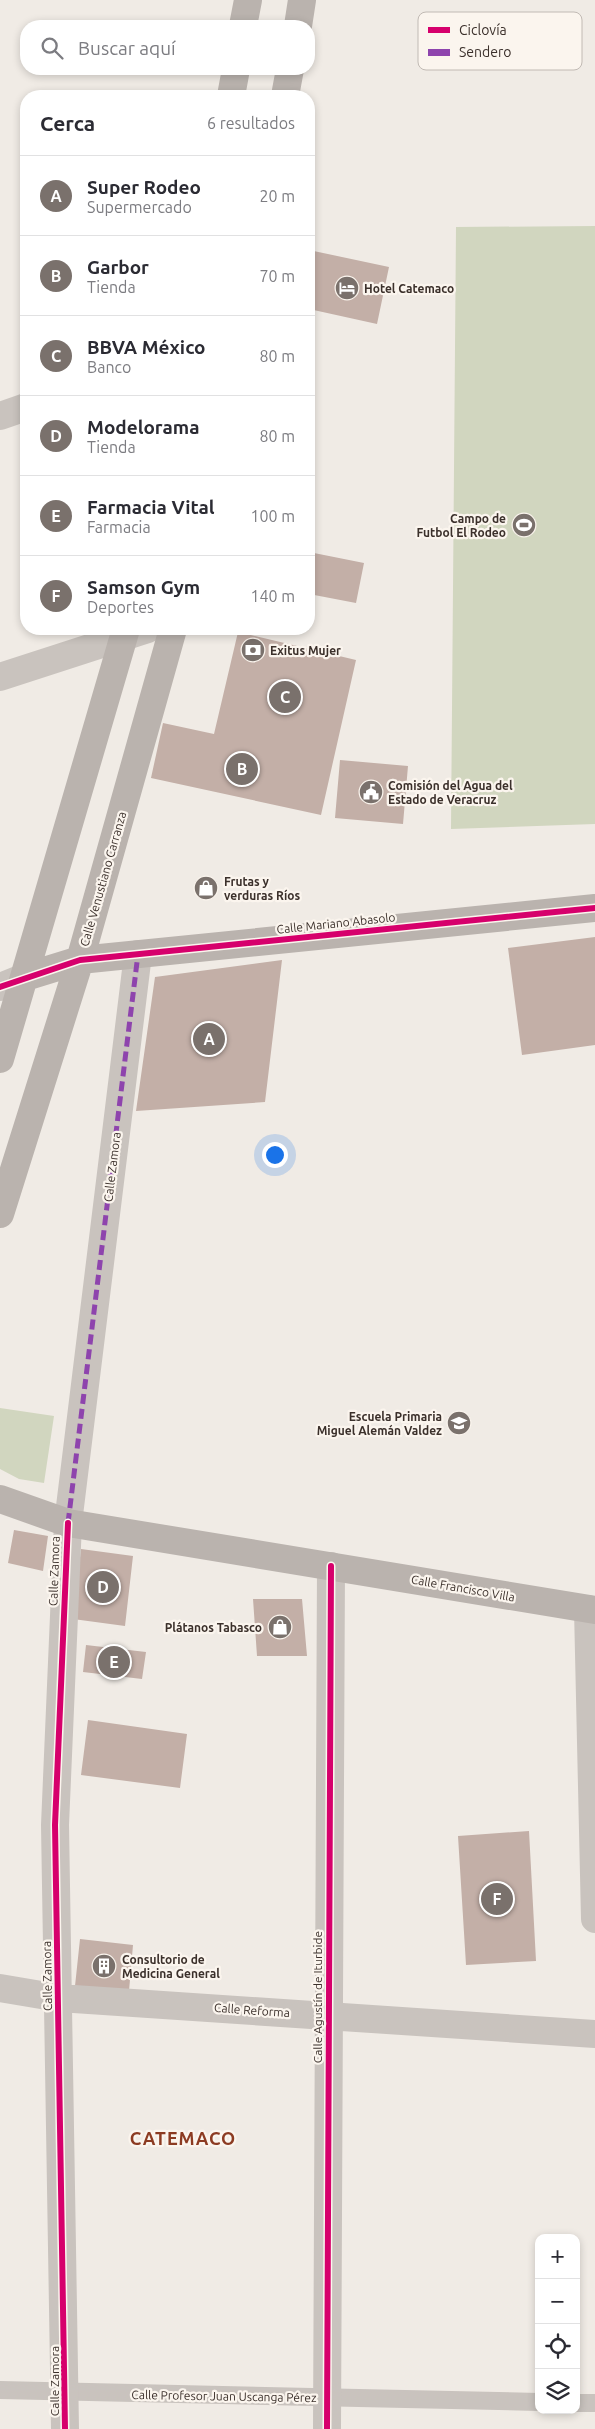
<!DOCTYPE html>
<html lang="es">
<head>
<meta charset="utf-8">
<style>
  :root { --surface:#fff; --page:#f2f2f3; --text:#2b2b33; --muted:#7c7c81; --line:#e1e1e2; --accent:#7a716c }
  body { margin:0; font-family:Ubuntu,sans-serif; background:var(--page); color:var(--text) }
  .controls { position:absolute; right:15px; bottom:15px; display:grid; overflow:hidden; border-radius:10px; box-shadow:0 2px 8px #0003 }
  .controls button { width:45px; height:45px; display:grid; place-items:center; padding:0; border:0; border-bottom:1px solid var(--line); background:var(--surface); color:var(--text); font:25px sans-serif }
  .you { position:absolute; left:274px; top:1154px; width:18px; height:18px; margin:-12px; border:4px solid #fff; border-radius:50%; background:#1a73e8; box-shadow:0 0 0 8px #1a73e833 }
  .badge { display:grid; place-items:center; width:32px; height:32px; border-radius:50%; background:var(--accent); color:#fff; font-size:16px; font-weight:700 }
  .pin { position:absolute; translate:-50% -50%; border:2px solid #fff; box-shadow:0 1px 5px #0006 }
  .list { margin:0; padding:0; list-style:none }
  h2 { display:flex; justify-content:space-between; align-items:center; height:65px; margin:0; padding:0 20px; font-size:21px }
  h2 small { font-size:16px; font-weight:400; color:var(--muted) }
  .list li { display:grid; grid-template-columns:32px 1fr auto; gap:15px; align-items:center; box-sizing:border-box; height:80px; padding:0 20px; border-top:1px solid var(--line) }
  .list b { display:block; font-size:19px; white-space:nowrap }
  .list p { margin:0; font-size:16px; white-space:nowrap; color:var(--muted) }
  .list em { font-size:16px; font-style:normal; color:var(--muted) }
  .icon { flex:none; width:28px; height:28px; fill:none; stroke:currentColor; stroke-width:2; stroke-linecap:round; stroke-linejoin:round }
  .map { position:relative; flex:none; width:595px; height:2429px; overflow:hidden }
  .search { position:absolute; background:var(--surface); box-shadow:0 2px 8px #0003; left:20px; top:20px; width:295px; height:55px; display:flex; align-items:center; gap:12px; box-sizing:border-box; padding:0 18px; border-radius:20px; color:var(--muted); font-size:19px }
  .panel { position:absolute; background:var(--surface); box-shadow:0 2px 8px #0003; left:20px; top:90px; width:295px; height:545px; border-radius:20px }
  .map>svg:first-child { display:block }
  .green { fill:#d1d6bf }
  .building { fill:#c3afa7 }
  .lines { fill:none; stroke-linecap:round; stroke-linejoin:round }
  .lane { stroke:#c9c3be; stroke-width:18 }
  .street { stroke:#c9c3be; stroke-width:28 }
  .secondary { stroke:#bab3ae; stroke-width:28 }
  .quiet { stroke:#8e44ad; stroke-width:5; stroke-dasharray:10 5; stroke-linecap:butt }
  .cycleway-casing { stroke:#fbf5ee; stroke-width:9 }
  .cycleway { stroke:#d6006c; stroke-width:6 }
  .labels { text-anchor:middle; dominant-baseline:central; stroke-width:4.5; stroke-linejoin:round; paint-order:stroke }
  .poi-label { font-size:12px; font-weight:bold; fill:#3b302b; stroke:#fbf5ee; text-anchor:start }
  .street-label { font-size:12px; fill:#3b302b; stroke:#fbf5ee }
  .district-label { font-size:18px; font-weight:bold; letter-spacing:1px; fill:#8c3b22; stroke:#fbf5ee }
  .key { fill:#fbf5ee; stroke:#c1bab4; stroke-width:1 }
  .key-label { font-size:14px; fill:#3b302b }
</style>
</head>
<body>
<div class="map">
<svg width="595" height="2429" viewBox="0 0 595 2429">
  <rect width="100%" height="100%" fill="#f0ebe5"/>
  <!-- green -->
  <path class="green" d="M595,226V824L451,829L456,227Z
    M0,1408L54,1416L44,1483L19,1479L0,1469Z"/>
  <!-- building -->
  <path class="building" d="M309,250L389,267L377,324L309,309Z
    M309,552L364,563L356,603L309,594Z
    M238,632L356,660L321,815L151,778L163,723L214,734Z
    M340,760L408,766L403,824L335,818Z
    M595,937V1045L522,1055L508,948Z
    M282,960L265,1102L136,1111L155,977Z
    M14,1530L48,1536L43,1571L8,1563Z
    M81,1549L133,1556L125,1626L73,1619Z
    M253,1599H302L307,1656H257Z
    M86,1645L146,1652L142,1679L83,1672Z
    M88,1720L187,1734L180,1788L81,1775Z
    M529,1831L536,1961L466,1965L458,1836Z
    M80,1939L133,1945L129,1991L75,1986Z"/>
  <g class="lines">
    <!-- lane -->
    <path class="lane" d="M0,2390L539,2402
      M576,2403H595"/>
    <!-- street -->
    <path class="street" d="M0,416L26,407
      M0,677L148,629
      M0,987L25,977
      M588,1609L595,1919
      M0,1988L59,1998L595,2034
      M65,2429L55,1825L68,1523L138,954
      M327,2429L331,1566"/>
    <!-- secondary -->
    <path class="secondary" d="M243,26L248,0
      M298,26L302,0
      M231,96L236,69
      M285,96L290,69
      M25,977L80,960L595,908
      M0,1059L126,629
      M0,1214L80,960L173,629
      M0,1499L68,1523L595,1610"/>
    <!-- quiet -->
    <path class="quiet" d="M68,1523L138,954"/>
    <!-- cycleway casing -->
    <g class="cycleway-casing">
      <path id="cycleway" d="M0,987L80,960L595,908
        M65,2429L55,1825L68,1523
        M327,2429L331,1566"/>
    </g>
    <!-- cycleway -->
    <use href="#cycleway" class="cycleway"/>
  </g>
  <!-- icons -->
  <defs>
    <g id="hotel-disc" transform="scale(1.25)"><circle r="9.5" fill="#7a716c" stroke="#fbf5ee"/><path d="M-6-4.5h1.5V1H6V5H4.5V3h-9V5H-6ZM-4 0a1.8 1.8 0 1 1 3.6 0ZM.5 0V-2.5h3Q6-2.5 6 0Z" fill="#fff"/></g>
    <g id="stadium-disc" transform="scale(1.25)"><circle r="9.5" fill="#7a716c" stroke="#fbf5ee"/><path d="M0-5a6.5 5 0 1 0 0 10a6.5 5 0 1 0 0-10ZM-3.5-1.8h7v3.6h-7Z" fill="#fff"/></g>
    <g id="bank-disc" transform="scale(1.25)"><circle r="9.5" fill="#7a716c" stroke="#fbf5ee"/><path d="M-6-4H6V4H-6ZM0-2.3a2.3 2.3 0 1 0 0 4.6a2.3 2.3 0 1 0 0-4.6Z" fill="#fff"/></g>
    <g id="civic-disc" transform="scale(1.25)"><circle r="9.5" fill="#7a716c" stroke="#fbf5ee"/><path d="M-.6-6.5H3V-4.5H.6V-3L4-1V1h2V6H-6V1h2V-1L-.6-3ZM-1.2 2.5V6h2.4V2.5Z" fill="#fff"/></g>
    <g id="shop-disc" transform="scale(1.25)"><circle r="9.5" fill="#7a716c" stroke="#fbf5ee"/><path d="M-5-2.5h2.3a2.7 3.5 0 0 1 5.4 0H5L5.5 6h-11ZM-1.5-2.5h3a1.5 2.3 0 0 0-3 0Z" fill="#fff"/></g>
    <g id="school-disc" transform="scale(1.25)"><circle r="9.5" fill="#7a716c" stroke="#fbf5ee"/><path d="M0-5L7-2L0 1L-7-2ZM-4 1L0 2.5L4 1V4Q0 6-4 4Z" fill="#fff"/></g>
    <g id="building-disc" transform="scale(1.25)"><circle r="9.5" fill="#7a716c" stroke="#fbf5ee"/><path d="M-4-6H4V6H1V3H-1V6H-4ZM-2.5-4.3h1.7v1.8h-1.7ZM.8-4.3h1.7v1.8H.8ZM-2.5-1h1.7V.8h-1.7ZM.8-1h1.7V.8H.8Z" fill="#fff"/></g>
  </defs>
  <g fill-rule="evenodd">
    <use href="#hotel-disc" x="347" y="288"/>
    <use href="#stadium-disc" x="524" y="525"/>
    <use href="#bank-disc" x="253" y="650"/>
    <use href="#civic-disc" x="371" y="792"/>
    <use href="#shop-disc" x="206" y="888"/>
    <use href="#school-disc" x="459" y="1423"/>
    <use href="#shop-disc" x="280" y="1627"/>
    <use href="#building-disc" x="104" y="1966"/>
  </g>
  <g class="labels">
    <!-- poi labels -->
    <g class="poi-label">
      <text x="364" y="288">Hotel Catemaco</text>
      <text x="506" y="518" text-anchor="end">Campo de<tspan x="506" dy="14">Futbol El Rodeo</tspan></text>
      <text x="270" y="650">Exitus Mujer</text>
      <text x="388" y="785">Comisión del Agua del<tspan x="388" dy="14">Estado de Veracruz</tspan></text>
      <text x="224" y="881">Frutas y<tspan x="224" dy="14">verduras Ríos</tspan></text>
      <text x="442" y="1416" text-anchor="end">Escuela Primaria<tspan x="442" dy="14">Miguel Alemán Valdez</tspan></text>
      <text x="262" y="1627" text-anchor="end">Plátanos Tabasco</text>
      <text x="122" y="1959">Consultorio de<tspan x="122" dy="14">Medicina General</tspan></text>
    </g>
    <!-- street labels -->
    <g class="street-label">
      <text transform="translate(103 879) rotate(-74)">Calle Venustiano Carranza</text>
      <text transform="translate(336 923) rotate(-6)">Calle Mariano Abasolo</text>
      <text transform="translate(112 1167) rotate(-83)">Calle Zamora</text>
      <text transform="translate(54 1571) rotate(-88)">Calle Zamora</text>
      <text transform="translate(463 1588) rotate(10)">Calle Francisco Villa</text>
      <text transform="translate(47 1976) rotate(-91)">Calle Zamora</text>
      <text transform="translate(317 1997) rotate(-90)">Calle Agustín de Iturbide</text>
      <text transform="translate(252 2010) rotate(4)">Calle Reforma</text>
      <text transform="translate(54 2381) rotate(-90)">Calle Zamora</text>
      <text transform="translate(224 2396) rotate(1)">Calle Profesor Juan Uscanga Pérez</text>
    </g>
    <!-- district labels -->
    <g class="district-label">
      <text x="183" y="2138">CATEMACO</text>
    </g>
  </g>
  <!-- legend -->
  <rect x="418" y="12" width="164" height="58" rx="8" class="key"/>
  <rect x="428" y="27" width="22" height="6" fill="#d6006c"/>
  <rect x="428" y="49" width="22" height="7" fill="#8e44ad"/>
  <g class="key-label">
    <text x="459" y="35">Ciclovía</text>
    <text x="459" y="57">Sendero</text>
  </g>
</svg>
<div class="controls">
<button>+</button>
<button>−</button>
<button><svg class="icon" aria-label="locate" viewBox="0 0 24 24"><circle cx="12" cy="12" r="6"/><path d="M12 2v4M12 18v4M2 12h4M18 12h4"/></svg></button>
<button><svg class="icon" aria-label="layers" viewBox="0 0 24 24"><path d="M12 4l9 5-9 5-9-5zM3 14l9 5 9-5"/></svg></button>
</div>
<div class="you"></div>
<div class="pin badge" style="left:209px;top:1039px">A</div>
<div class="pin badge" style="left:242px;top:769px">B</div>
<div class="pin badge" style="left:285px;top:697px">C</div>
<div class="pin badge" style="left:103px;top:1587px">D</div>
<div class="pin badge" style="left:114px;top:1662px">E</div>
<div class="pin badge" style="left:497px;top:1899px">F</div>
<div class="search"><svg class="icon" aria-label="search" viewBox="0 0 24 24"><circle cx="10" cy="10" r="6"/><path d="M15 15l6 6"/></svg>Buscar aquí</div>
<section class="panel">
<h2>Cerca<small>6 resultados</small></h2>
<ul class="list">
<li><span class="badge">A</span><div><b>Super Rodeo</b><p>Supermercado</p></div><em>20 m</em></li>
<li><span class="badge">B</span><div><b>Garbor</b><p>Tienda</p></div><em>70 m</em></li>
<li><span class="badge">C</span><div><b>BBVA México</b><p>Banco</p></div><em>80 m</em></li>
<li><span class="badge">D</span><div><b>Modelorama</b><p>Tienda</p></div><em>80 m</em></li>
<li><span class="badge">E</span><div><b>Farmacia Vital</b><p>Farmacia</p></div><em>100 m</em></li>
<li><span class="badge">F</span><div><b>Samson Gym</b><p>Deportes</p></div><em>140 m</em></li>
</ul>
</section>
</div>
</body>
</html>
